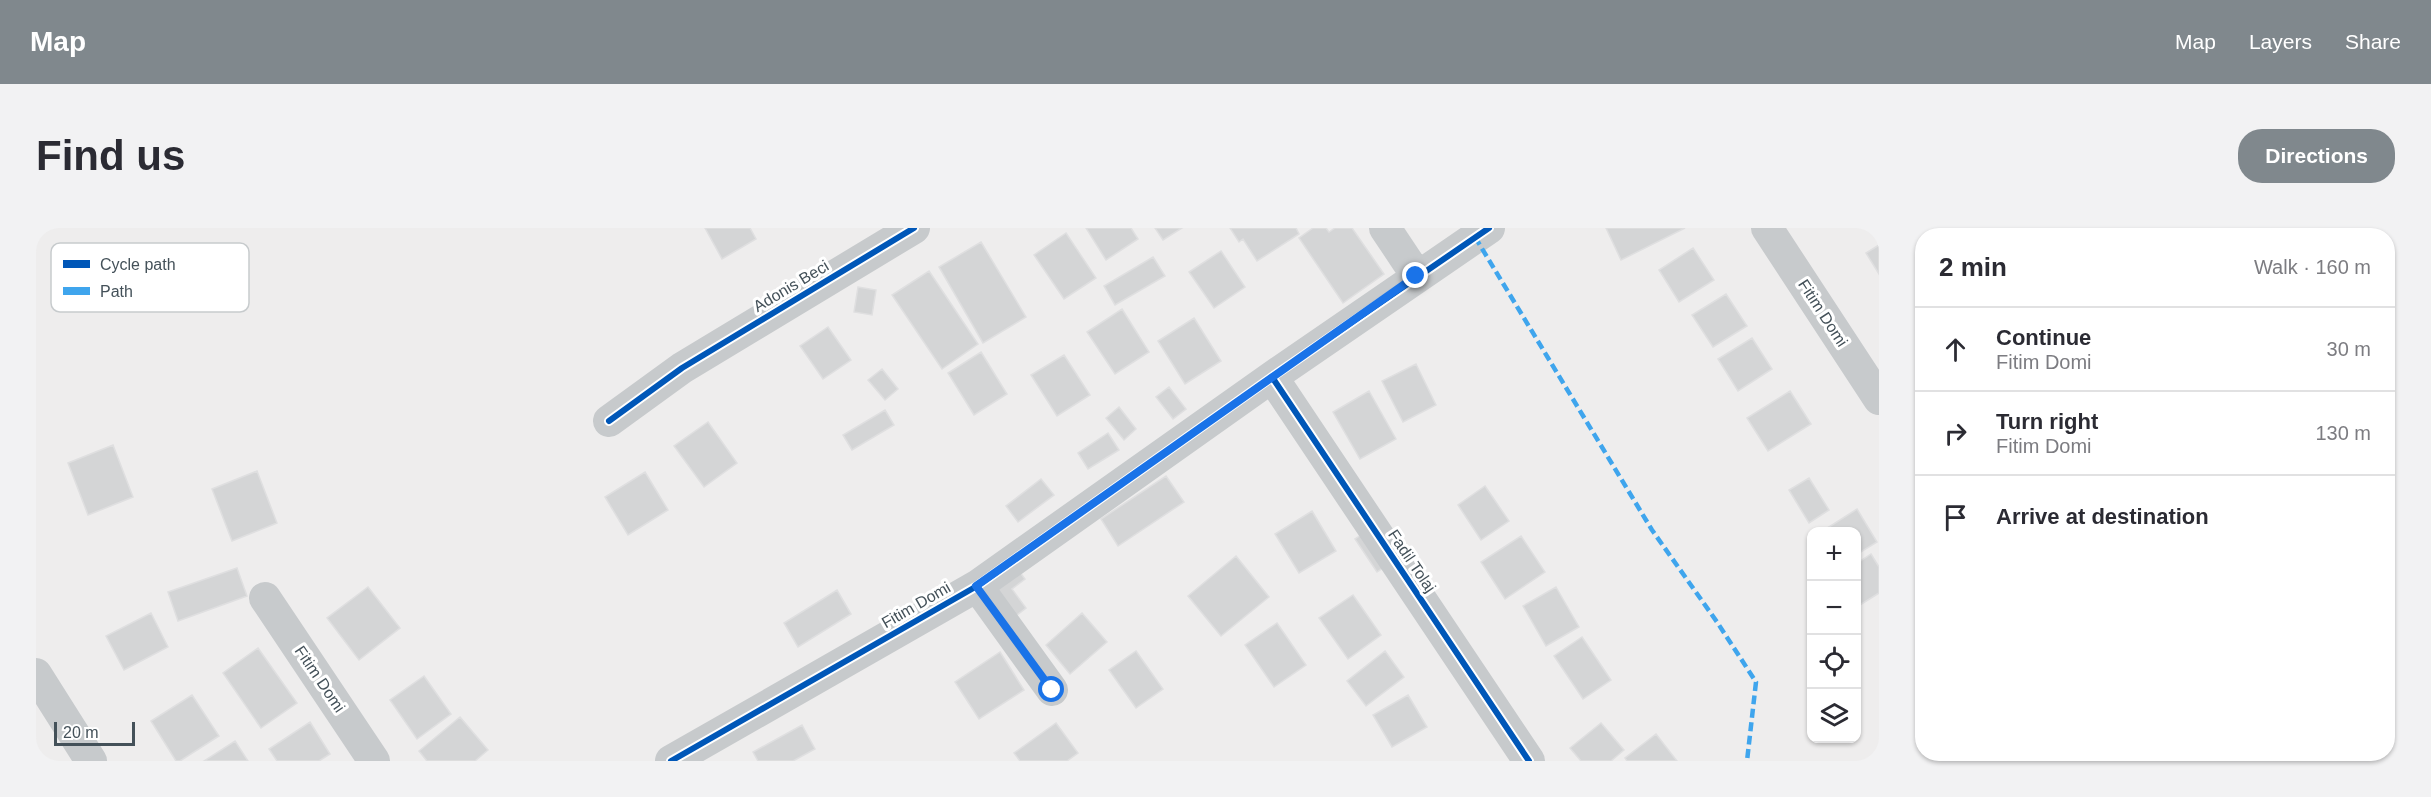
<!DOCTYPE html>
<html lang="en">
<head>
<meta charset="utf-8">
<style>
  :root { --surface:#fff; --page:#f2f2f3; --text:#2b2b33; --muted:#7c7c81; --line:#e1e1e2; --accent:#80888d }
  body { margin:0; font-family:Arial,sans-serif; background:var(--page); color:var(--text) }
  .controls { position:absolute; right:18px; bottom:18px; display:grid; overflow:hidden; border-radius:12px; box-shadow:0 2px 4px #0004 }
  .controls button { width:54px; height:54px; display:grid; place-items:center; padding:0; border:0; border-bottom:2px solid var(--line); background:var(--surface); color:var(--text); font:30px sans-serif }
  .scale { position:absolute; left:18px; bottom:15px; width:81px; box-sizing:border-box; padding-left:6px; border:3px solid #445159; border-top:0; font-size:16px; line-height:21px; white-space:nowrap; color:#445159; -webkit-text-stroke:4px #fff; paint-order:stroke }
  .stop { position:absolute; width:18px; height:18px; margin:-14px; border:4px solid #1a73e8; border-radius:50%; background:#fff }
  .stop.end { background:#1a73e8; border-color:#fff; box-shadow:0 2px 6px #0008 }
  .list { margin:0; padding:0; list-style:none }
  h2 { display:flex; justify-content:space-between; align-items:center; height:78px; margin:0; padding:0 24px; font-size:26px }
  h2 small { font-size:20px; font-weight:400; color:var(--muted) }
  .list li { display:grid; grid-template-columns:39px 1fr auto; gap:18px; align-items:center; box-sizing:border-box; height:84px; padding:0 24px; border-top:2px solid var(--line) }
  .list b { display:block; font-size:22px; white-space:nowrap }
  .list p { margin:0; font-size:20px; white-space:nowrap; color:var(--muted) }
  .list em { font-size:20px; font-style:normal; color:var(--muted) }
  .icon { flex:none; width:33px; height:33px; fill:none; stroke:currentColor; stroke-width:2; stroke-linecap:round; stroke-linejoin:round }
  .map { position:relative; flex:none; width:1843px; height:533px; overflow:hidden; border-radius:24px }
  header { display:flex; align-items:center; gap:36px; box-sizing:border-box; height:84px; padding:0 30px; background:var(--accent); color:#fff }
  header strong { font-size:28px }
  nav { display:flex; gap:33px; margin-inline-start:auto; font-size:21px }
  .intro { display:flex; align-items:center; justify-content:space-between; box-sizing:border-box; height:144px; padding:0 36px }
  h1 { margin:0; font-size:42px }
  .button { padding:15px 27px; border-radius:24px; background:var(--accent); color:#fff; font-size:21px; font-weight:700 }
  main { display:flex; gap:36px; padding:0 36px }
  aside { flex:1; background:var(--surface); border-radius:24px; box-shadow:0 2px 4px #0004 }
  .map>svg:first-child { display:block }
  .building { fill:#d4d5d6; stroke:#dfdfe0; stroke-width:1.5 }
  .lines { fill:none; stroke-linecap:round; stroke-linejoin:round }
  .minor { stroke:#c7cacc; stroke-width:32 }
  .quiet { stroke:#3fa5ed; stroke-width:4.5; stroke-dasharray:9 4.5; stroke-linecap:butt }
  .cycleway-casing { stroke:#fff; stroke-width:10 }
  .cycleway { stroke:#0057b8; stroke-width:6 }
  .route { stroke:#1a73e8; stroke-width:8 }
  .labels { text-anchor:middle; dominant-baseline:central; stroke-width:6; stroke-linejoin:round; paint-order:stroke }
  .street-label { font-size:16px; fill:#445159; stroke:#fff }
  .key { fill:#fff; stroke:#c7cbcd; stroke-width:1.5 }
  .key-label { font-size:16px; fill:#445159 }
</style>
</head>
<body>
<header>
<strong>Map</strong>
<nav><a>Map</a><a>Layers</a><a>Share</a></nav>
</header>
<div class="intro"><h1>Find us</h1><a class="button">Directions</a></div>
<main>
<div class="map">
<svg width="1843" height="533" viewBox="0 0 1843 533">
  <rect width="100%" height="100%" fill="#eeeded"/>
  <!-- building -->
  <path class="building" d="M669,0H714L720,11L686,31Z
    M1050,0H1095L1102,11L1070,32Z
    M1119,0H1146L1127,12Z
    M1194,0H1260L1263,6L1221,33L1207,11L1203,14Z
    M1277,0H1290L1293,4L1299,0H1316L1348,46L1307,75L1263,10Z
    M1570,0H1649L1585,32Z
    M1030,5L1060,50L1028,71L998,27Z
    M945,14L990,89L947,115L903,39Z
    M1843,17V46L1830,25Z
    M1657,20L1678,52L1643,74L1623,42Z
    M1185,23L1209,59L1178,80L1153,44Z
    M1117,29L1129,48L1079,77L1068,58Z
    M893,43L942,116L906,141L856,67Z
    M822,59L840,62L836,87L818,84Z
    M1690,66L1711,98L1677,119L1656,87Z
    M1086,81L1113,124L1079,146L1051,104Z
    M1158,90L1185,133L1149,156L1122,113Z
    M792,99L815,132L787,151L764,118Z
    M1716,110L1736,141L1702,163L1682,131Z
    M945,124L971,166L938,187L912,145Z
    M1028,127L1054,167L1021,188L995,147Z
    M1380,136L1400,177L1367,194L1346,153Z
    M846,141L862,161L849,172L832,152Z
    M1133,159L1150,181L1137,191L1120,169Z
    M1333,163L1360,211L1324,231L1297,184Z
    M1754,163L1775,196L1732,223L1711,190Z
    M1083,179L1100,201L1088,212L1070,190Z
    M849,182L858,197L816,222L807,207Z
    M672,194L701,235L668,259L638,218Z
    M1072,205L1083,222L1052,241L1042,225Z
    M77,217L97,269L52,287L32,235Z
    M221,243L241,295L196,313L176,261Z
    M609,244L632,282L592,307L569,269Z
    M1130,248L1148,274L1082,318L1065,291Z
    M1773,250L1793,282L1773,295L1753,262Z
    M1005,251L1018,267L982,294L970,278Z
    M1449,258L1473,293L1445,312L1422,277Z
    M1821,281L1841,314L1820,327V304H1785Z
    M1276,283L1300,323L1263,345L1239,306Z
    M1331,303L1353,336L1341,344L1319,311Z
    M1485,308L1509,344L1469,371L1445,334Z
    M1835,326L1843,339V365L1824,377L1820,371V336Z
    M1200,328L1233,369L1185,408L1152,368Z
    M980,339L989,351L976,361L990,380L976,391L952,360Z
    M201,340L211,368L142,393L132,364Z
    M332,359L364,400L323,432L291,390Z
    M1520,359L1543,399L1510,418L1487,378Z
    M801,362L815,386L762,419L748,395Z
    M1317,367L1345,407L1312,431L1283,390Z
    M115,385L132,419L88,442L70,408Z
    M1046,385L1071,414L1034,446L1010,417Z
    M1241,395L1270,437L1238,459L1209,417Z
    M1546,409L1575,452L1547,471L1518,428Z
    M222,420L261,475L225,500L187,445Z
    M1100,423L1127,461L1100,480L1073,442Z
    M1349,423L1368,449L1330,478L1311,453Z
    M964,424L988,462L943,491L919,454Z
    M388,448L415,486L381,511L354,472Z
    M156,467L183,508L144,533H140L115,493Z
    M1372,467L1391,499L1356,519L1337,487Z
    M424,489L452,522L439,533H391L383,523Z
    M274,494L294,526L283,533H241L233,521Z
    M1020,495L1042,525L1031,533H984L978,525Z
    M1565,495L1588,522L1575,533H1545L1534,520Z
    M766,497L779,521L757,533H722L717,524Z
    M1620,506L1641,533H1591L1589,530Z
    M199,513L212,533H168Z"/>
  <g class="lines">
    <!-- minor -->
    <path class="minor" d="M1349,0L1381,48
      M1731,0L1843,171
      M1236,149L1493,533
      M573,193L646,140L878,0
      M941,358L1016,462
      M229,370L338,533
      M0,446L55,533
      M635,533L941,358L1236,149L1453,0"/>
    <!-- quiet -->
    <path class="quiet" d="M1439,9L1616,302L1681,394L1720,454L1711,533"/>
    <!-- cycleway casing -->
    <g class="cycleway-casing">
      <path id="cycleway" d="M1236,149L1493,533
        M573,193L646,140L878,0
        M635,533L941,358L1236,149L1453,0"/>
    </g>
    <!-- cycleway -->
    <use href="#cycleway" class="cycleway"/>
  </g>
  <g class="lines">
    <!-- route -->
    <path class="route" d="M1016,462L940,358L1380,48"/>
  </g>
  <g class="labels">
    <!-- street labels -->
    <g class="street-label">
      <text transform="translate(755 58) rotate(-31)">Adonis Beci</text>
      <text transform="translate(1787 85) rotate(57)">Fitim Domi</text>
      <text transform="translate(1376 333) rotate(56)">Fadil Tolaj</text>
      <text transform="translate(880 377) rotate(-30)">Fitim Domi</text>
      <text transform="translate(284 451) rotate(56)">Fitim Domi</text>
    </g>
  </g>
  <!-- legend -->
  <rect x="15" y="15" width="198" height="69" rx="9" class="key"/>
  <rect x="27" y="32" width="27" height="8" fill="#0057b8"/>
  <rect x="27" y="59" width="27" height="8" fill="#3fa5ed"/>
  <g class="key-label">
    <text x="64" y="42">Cycle path</text>
    <text x="64" y="69">Path</text>
  </g>
</svg>
<div class="controls">
<button>+</button>
<button>−</button>
<button><svg class="icon" aria-label="locate" viewBox="0 0 24 24"><circle cx="12" cy="12" r="6"/><path d="M12 2v4M12 18v4M2 12h4M18 12h4"/></svg></button>
<button><svg class="icon" aria-label="layers" viewBox="0 0 24 24"><path d="M12 4l9 5-9 5-9-5zM3 14l9 5 9-5"/></svg></button>
</div>
<div class="scale">20 m</div>
<div class="stop" style="left:1016px;top:462px"></div>
<div class="stop end" style="left:1380px;top:48px"></div>
</div>
<aside>
<h2>2 min<small>Walk · 160 m</small></h2>
<ul class="list">
<li><svg class="icon" aria-label="ahead" viewBox="0 0 24 24"><path d="M12 20V5M6 11l6-6 6 6"/></svg><div><b>Continue</b><p>Fitim Domi</p></div><em>30 m</em></li>
<li><svg class="icon" aria-label="right" viewBox="0 0 24 24"><path d="M7 20v-9h11M14 6l5 5-5 5"/></svg><div><b>Turn right</b><p>Fitim Domi</p></div><em>130 m</em></li>
<li><svg class="icon" aria-label="arrive" viewBox="0 0 24 24"><path d="M6 21V4h12l-3 4 3 4H6"/></svg><div><b>Arrive at destination</b></div></li>
</ul>
</aside>
</main>
</body>
</html>
